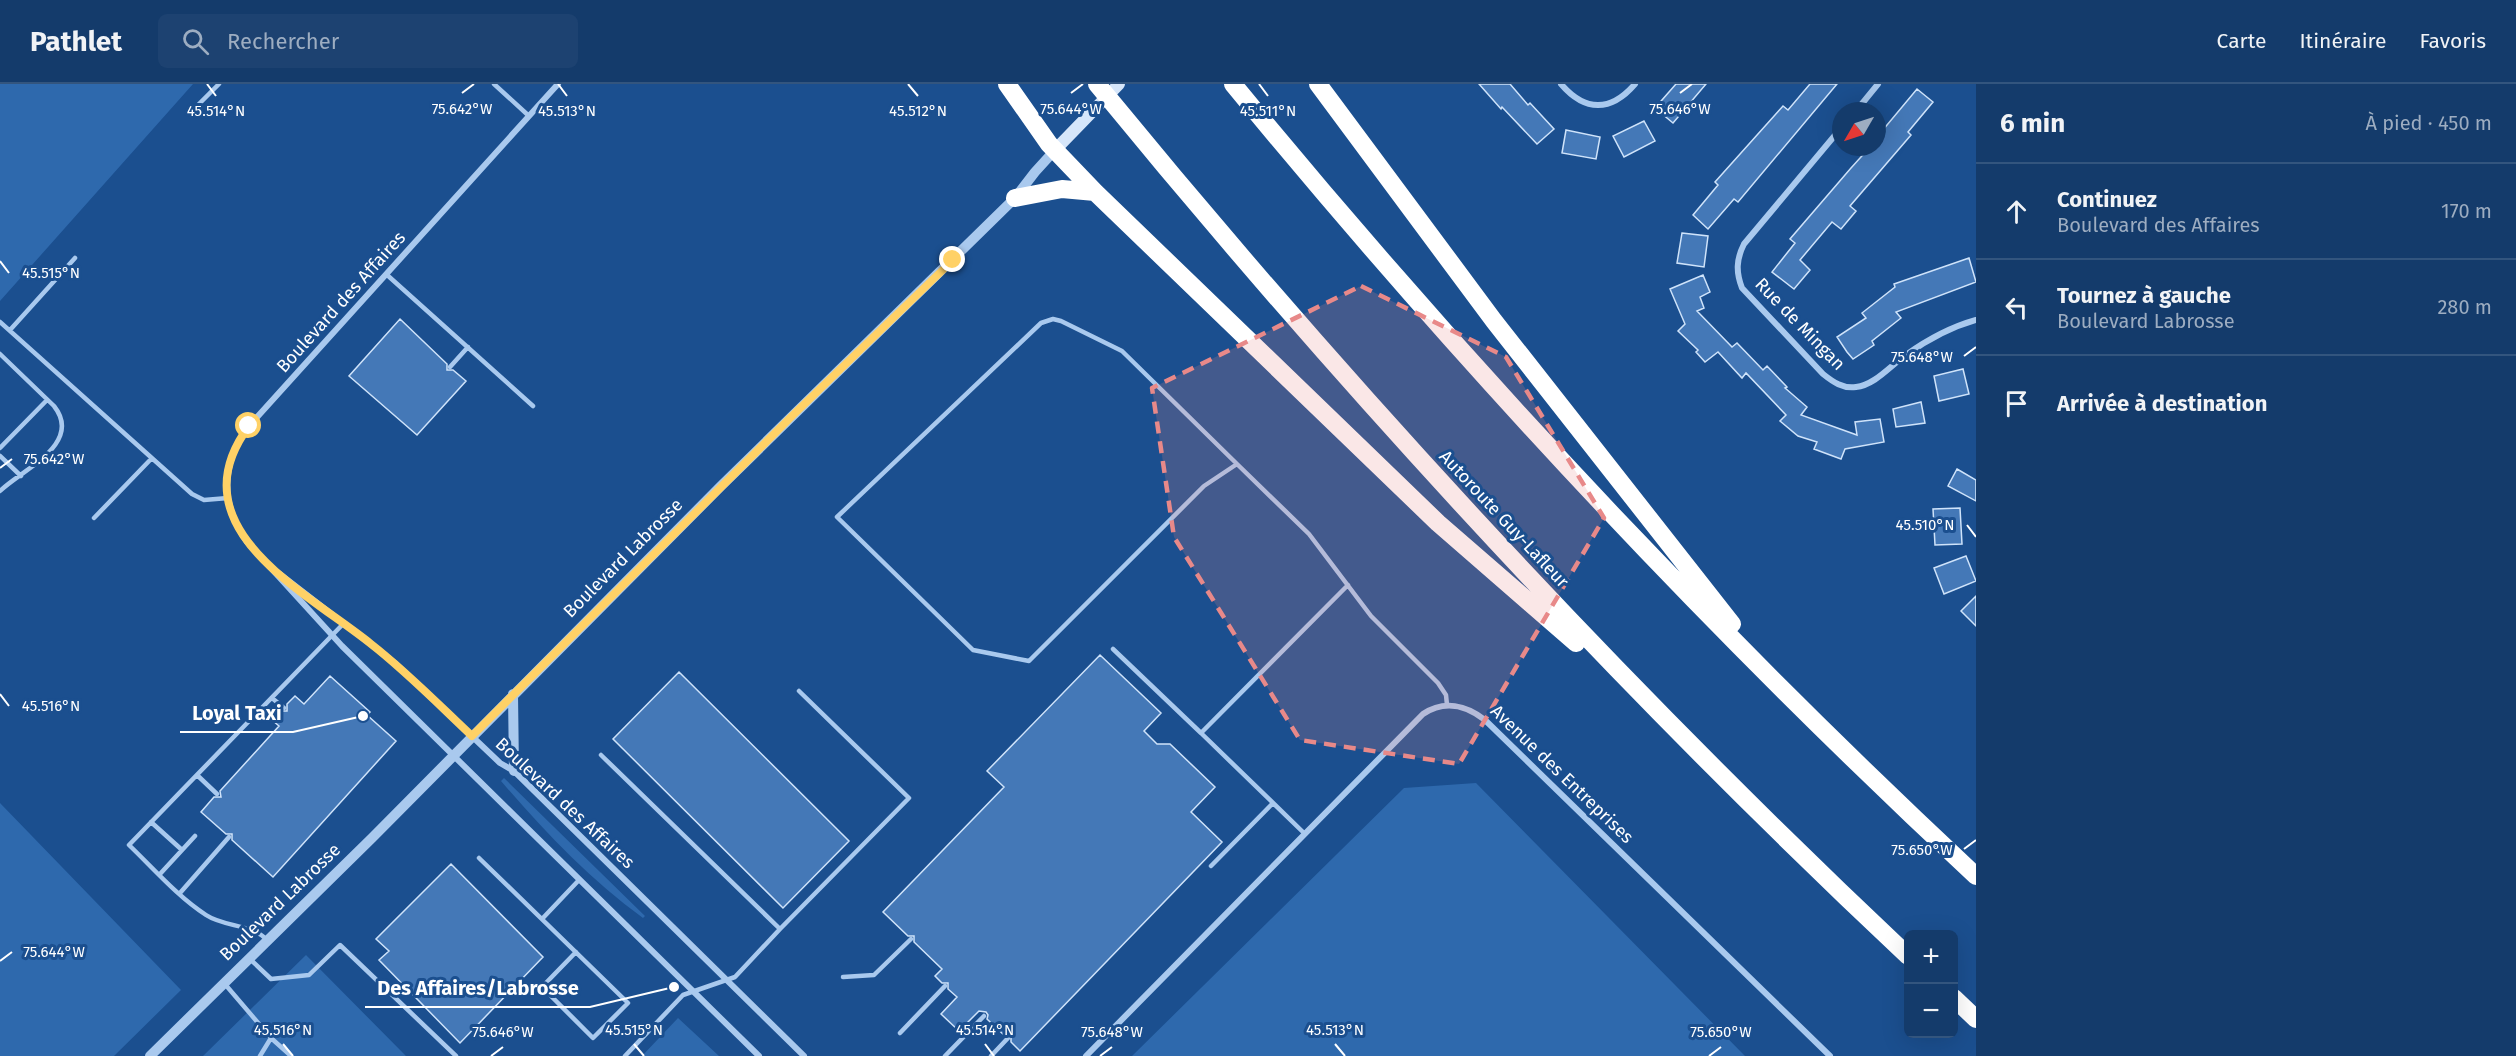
<!DOCTYPE html>
<html lang="fr">
<head>
<meta charset="utf-8">
<style>
  :root { --surface:#143b6b; --page:#1d4271; --text:#f1f3f6; --muted:#9dadc1; --line:#33557e }
  body { margin:0; font-family:"Fira Sans",sans-serif; background:var(--page); color:var(--text) }
  .controls { position:absolute; right:18px; bottom:18px; display:grid; overflow:hidden; border-radius:9px; box-shadow:0 6px 24px #0002 }
  .controls button { width:54px; height:54px; display:grid; place-items:center; padding:0; border:0; border-bottom:2px solid var(--line); background:var(--surface); color:var(--text); font:30px sans-serif }
  .compass { position:absolute; left:1832px; top:18px; width:54px; height:54px; border-radius:50%; background:var(--surface); box-shadow:0 6px 24px #0002; rotate:231deg }
  .stop { position:absolute; width:18px; height:18px; margin:-14px; border:4px solid #ffd166; border-radius:50%; background:#fff }
  .stop.end { background:#ffd166; border-color:#fff; box-shadow:0 2px 6px #0008 }
  .list { margin:0; padding:0; list-style:none }
  h2 { display:flex; justify-content:space-between; align-items:center; height:78px; margin:0; padding:0 24px; font-size:26px }
  h2 small { font-size:20px; font-weight:400; color:var(--muted) }
  .list li { display:grid; grid-template-columns:39px 1fr auto; gap:18px; align-items:center; box-sizing:border-box; height:96px; padding:0 24px; border-top:2px solid var(--line) }
  .list b { display:block; font-size:22px; white-space:nowrap }
  .list p { margin:0; font-size:20px; white-space:nowrap; color:var(--muted) }
  .list em { font-size:20px; font-style:normal; color:var(--muted) }
  .icon { flex:none; width:33px; height:33px; fill:none; stroke:currentColor; stroke-width:2; stroke-linecap:round; stroke-linejoin:round }
  .map { position:relative; flex:none; width:1976px; height:972px; overflow:hidden }
  header { display:flex; align-items:center; gap:36px; box-sizing:border-box; height:84px; padding:0 30px; background:var(--surface); border-bottom:2px solid var(--line) }
  header strong { font-size:28px }
  nav { display:flex; gap:33px; margin-inline-start:auto; font-size:21px }
  .search { width:420px; height:54px; background:var(--page); display:flex; align-items:center; gap:15px; box-sizing:border-box; padding:0 21px; border-radius:9px; color:var(--muted); font-size:22px }
  main { display:flex }
  aside { flex:1; background:var(--surface) }
  .map>svg:first-child { display:block }
  .green { fill:#2e69ad }
  .building { fill:#4478b7; stroke:#cfe3fa; stroke-width:1.5 }
  .lines { fill:none; stroke-linecap:round; stroke-linejoin:round }
  .service { stroke:#a9c9ee; stroke-width:4.5 }
  .minor { stroke:#a9c9ee; stroke-width:6 }
  .tertiary { stroke:#a9c9ee; stroke-width:10 }
  .secondary { stroke:#d6e6fa; stroke-width:12 }
  .motorway { stroke:#fff; stroke-width:18 }
  .route { stroke:#ffd166; stroke-width:8 }
  .marked { fill:#e88989; fill-opacity:0.2; stroke:#e88989; stroke-width:4.5; stroke-dasharray:12 8; stroke-linejoin:round }
  .ticks { fill:none; stroke:#fff; stroke-width:2 }
  .labels { text-anchor:middle; dominant-baseline:central; stroke-width:6; stroke-linejoin:round; paint-order:stroke }
  .street-label { font-size:18px; fill:#fff; stroke:#1b4f8f }
  .ticks-label { font-size:15px; text-anchor:middle; fill:#fff; stroke:#1b4f8f; stroke-width:6; stroke-linejoin:round; paint-order:stroke }
  .leader { fill:none; stroke:#fff; stroke-width:2 }
  .callout-dot { fill:#fff; stroke:#1b4f8f; stroke-width:2 }
  .callout-label { font-size:20px; text-anchor:middle; font-weight:bold; fill:#fff; stroke:#1b4f8f; stroke-width:6; stroke-linejoin:round; paint-order:stroke }
</style>
</head>
<body>
<header>
<strong>Pathlet</strong>
<div class="search"><svg class="icon" aria-label="search" viewBox="0 0 24 24"><circle cx="10" cy="10" r="6"/><path d="M15 15l6 6"/></svg>Rechercher</div>
<nav><a>Carte</a><a>Itinéraire</a><a>Favoris</a></nav>
</header>
<main>
<div class="map">
<svg width="1976" height="972" viewBox="0 0 1976 972">
  <rect width="100%" height="100%" fill="#1b4f8f"/>
  <!-- green -->
  <path class="green" d="M0,0H193L0,217Z
    M504,694L645,832L643,834C589,795 544,747 501,697Z
    M1476,699L1745,972H1132L1404,704Z
    M0,719L181,906L114,972H0Z
    M306,871L406,972H203Z
    M678,934L719,972H642Z"/>
  <!-- building -->
  <path class="building" d="M1479,0H1510L1528,21L1530,19L1554,45L1537,60L1502,23L1501,25Z
    M1676,0H1706L1673,39L1655,24Z
    M1810,0H1837L1738,118L1734,115L1708,145L1693,131L1718,101L1715,98L1783,22L1788,26Z
    M1917,5L1933,18L1908,48L1911,51L1850,122L1856,127L1841,145L1832,138L1800,176L1810,186L1794,205L1772,188L1795,159L1790,155L1851,84L1870,63H1877V53Z
    M1644,37L1655,57L1624,73L1613,52Z
    M1566,46L1600,53L1596,75L1562,69Z
    M1682,149L1708,152L1704,183L1677,179Z
    M1969,174L1976,198L1896,228L1901,234L1872,257L1874,261L1853,275L1847,268L1837,253L1866,234L1862,229L1895,203L1894,200Z
    M1703,191L1710,208L1700,213L1704,224L1697,227L1732,263L1737,259L1763,286L1767,282L1787,303L1785,304L1807,323L1801,331L1857,351L1855,338L1880,335L1884,358L1845,365L1841,375L1814,365L1817,358L1798,352L1780,337L1786,331L1746,289L1742,294L1718,268L1705,278L1696,268L1698,266L1678,247L1685,240L1670,205Z
    M400,235L447,280V286H453L466,297L417,351L349,292Z
    M1963,285L1969,310L1939,317L1934,292Z
    M1921,318L1925,339L1896,343L1893,325Z
    M1957,385L1976,396V417L1948,402Z
    M1960,424L1962,460L1935,461L1933,425Z
    M1966,472L1976,497L1944,510L1934,484Z
    M1976,512V542L1961,527Z
    M1100,571L1161,629L1144,647L1157,660H1170L1215,703L1191,728L1222,758L1020,967L1011,958V951H1004L987,935L988,931L986,928L979,927L959,947L941,930L957,913L948,905V899H942L935,892L942,885L914,858V852H908L883,828L1004,703L987,687Z
    M679,588L849,757L783,824L613,655Z
    M330,592L370,628L367,631L396,657L273,793L232,756V750H226L201,728L214,713H221L220,707L279,642L272,636L281,627H287V620L295,612L304,620Z
    M451,780L543,873L460,959L379,876L389,867L376,855Z"/>
  <g class="lines">
    <!-- service -->
    <path class="service" d="M494,0L529,32
      M195,24L219,0
      M386,190L533,322
      M0,238L192,410L204,416L228,414
      M10,246L75,174
      M0,270L54,322C84,360 21,386 0,407
      M450,283L468,263
      M0,364L47,316
      M0,372L21,392
      M1237,380L1122,267L1061,237L1053,235L1041,239L837,433L973,566L1029,577L1204,402L1237,380L1309,450L1371,532L1438,599L1446,611L1447,621
      M94,434L152,374
      M1113,565L1201,649
      M272,614L284,624
      M601,671L780,845L735,893L683,911L625,972
      M197,691L217,710
      M151,738L182,766
      M1305,750L1201,649L1348,501
      M479,774L628,919L593,954L542,903L576,868
      M1211,782L1273,719
      M160,790L195,752
      M180,809L229,753
      M542,835L579,796
      M780,845L909,714L799,607
      M266,855C251,840 224,843 206,831C178,813 153,784 129,761L344,539
      M250,875L271,895L309,891L340,861L456,972
      M843,893L874,891L911,855
      M224,899L271,954L291,972
      M900,949L945,902
      M260,972L271,954
      M945,972L984,932
      M991,972L1008,954"/>
    <!-- minor -->
    <path class="minor" d="M558,0L249,342C221,379 220,420 247,458L342,562L759,972
      M1561,0C1585,28 1611,28 1635,0
      M1856,27L1878,0
      M1841,44L1744,160C1736,176 1736,188 1742,204L1823,290C1833,298 1843,305 1856,303C1875,301 1891,281 1906,271C1927,256 1951,243 1976,236
      M280,490L395,579L500,679L514,687L804,972
      M1086,972L1423,630C1444,616 1466,621 1485,636L1830,972"/>
    <!-- tertiary -->
    <path class="tertiary" d="M513,610L514,687
      M150,972L372,754L721,402L1015,114L1035,88L1055,66"/>
    <!-- secondary -->
    <path class="secondary" d="M1055,66L1119,0"/>
    <!-- motorway -->
    <path class="motorway" d="M1007,0L1049,60L1095,108L1438,439L1576,559
      M1097,0C1349,308 1619,600 1908,872
      M1233,0C1463,280 1711,545 1976,792
      M1318,0L1494,237L1732,540
      M1015,114L1062,105L1095,108
      M1954,914L1976,935"/>
  </g>
  <g class="lines">
    <!-- route -->
    <path class="route" d="M249,342C174,443 305,507 371,560C407,588 439,621 472,652L792,332L953,176"/>
  </g>
  <!-- marked area -->
  <path class="marked" d="M1361,202L1506,273L1604,434L1459,680L1300,656L1174,453L1152,304Z"/>
  <!-- ticks -->
  <path class="ticks" d="M207,0L216,12M558,0L567,12M908,0L918,12M1259,0L1268,12M462,9L474,0M1071,9L1083,0M1680,9L1692,0M0,177L9,189M1964,272L1976,263M0,384L12,375M1967,441L1976,453M0,610L9,622M1964,765L1976,756M0,877L12,868M283,960L293,972M634,960L644,972M985,960L994,972M1335,960L1345,972M491,972L503,963M1100,972L1112,963M1709,972L1721,963"/>
  <g class="labels">
    <!-- street labels -->
    <g class="street-label">
      <text transform="translate(341 218) rotate(-48)">Boulevard des Affaires</text>
      <text transform="translate(1800 240) rotate(46)">Rue de Mingan</text>
      <text transform="translate(1504 435) rotate(47)">Autoroute Guy-Lafleur</text>
      <text transform="translate(623 474) rotate(-45)">Boulevard Labrosse</text>
      <text transform="translate(1562 690) rotate(44)">Avenue des Entreprises</text>
      <text transform="translate(565 719) rotate(43)">Boulevard des Affaires</text>
      <text transform="translate(280 818) rotate(-44)">Boulevard Labrosse</text>
    </g>
  </g>
  <g class="ticks-label">
    <text x="462" y="30">75.642°W</text>
    <text x="1071" y="30">75.644°W</text>
    <text x="1680" y="30">75.646°W</text>
    <text x="918" y="32">45.512°N</text>
    <text x="1268" y="32">45.511°N</text>
    <text x="216" y="32">45.514°N</text>
    <text x="567" y="32">45.513°N</text>
    <text x="51" y="194">45.515°N</text>
    <text x="1922" y="278">75.648°W</text>
    <text x="54" y="380">75.642°W</text>
    <text x="1925" y="446">45.510°N</text>
    <text x="51" y="627">45.516°N</text>
    <text x="1922" y="771">75.650°W</text>
    <text x="54" y="873">75.644°W</text>
    <text x="283" y="951">45.516°N</text>
    <text x="634" y="951">45.515°N</text>
    <text x="985" y="951">45.514°N</text>
    <text x="1335" y="951">45.513°N</text>
    <text x="503" y="953">75.646°W</text>
    <text x="1112" y="953">75.648°W</text>
    <text x="1721" y="953">75.650°W</text>
  </g>
  <!-- callouts -->
  <path class="leader" d="M363 632L293 648H180M674 903L590 923H365"/>
  <g class="callout-dot">
    <circle cx="363" cy="632" r="6"/>
    <circle cx="674" cy="903" r="6"/>
  </g>
  <g class="callout-label">
    <text x="237" y="636">Loyal Taxi</text>
    <text x="478" y="911">Des Affaires/Labrosse</text>
  </g>
</svg>
<div class="controls">
<button>+</button>
<button>−</button>
</div>
<svg class="compass" viewBox="-18 -18 36 36"><path d="M0-13l5 13h-10z" fill="#e53935"/><path d="M0 13l5-13h-10z" fill="#9dadc1"/></svg>
<div class="stop" style="left:249px;top:342px"></div>
<div class="stop end" style="left:953px;top:176px"></div>
</div>
<aside>
<h2>6 min<small>À pied · 450 m</small></h2>
<ul class="list">
<li><svg class="icon" aria-label="ahead" viewBox="0 0 24 24"><path d="M12 20V5M6 11l6-6 6 6"/></svg><div><b>Continuez</b><p>Boulevard des Affaires</p></div><em>170 m</em></li>
<li><svg class="icon" aria-label="left" viewBox="0 0 24 24"><path d="M17 20v-9H6M10 6l-5 5 5 5"/></svg><div><b>Tournez à gauche</b><p>Boulevard Labrosse</p></div><em>280 m</em></li>
<li><svg class="icon" aria-label="arrive" viewBox="0 0 24 24"><path d="M6 21V4h12l-3 4 3 4H6"/></svg><div><b>Arrivée à destination</b></div></li>
</ul>
</aside>
</main>
</body>
</html>
